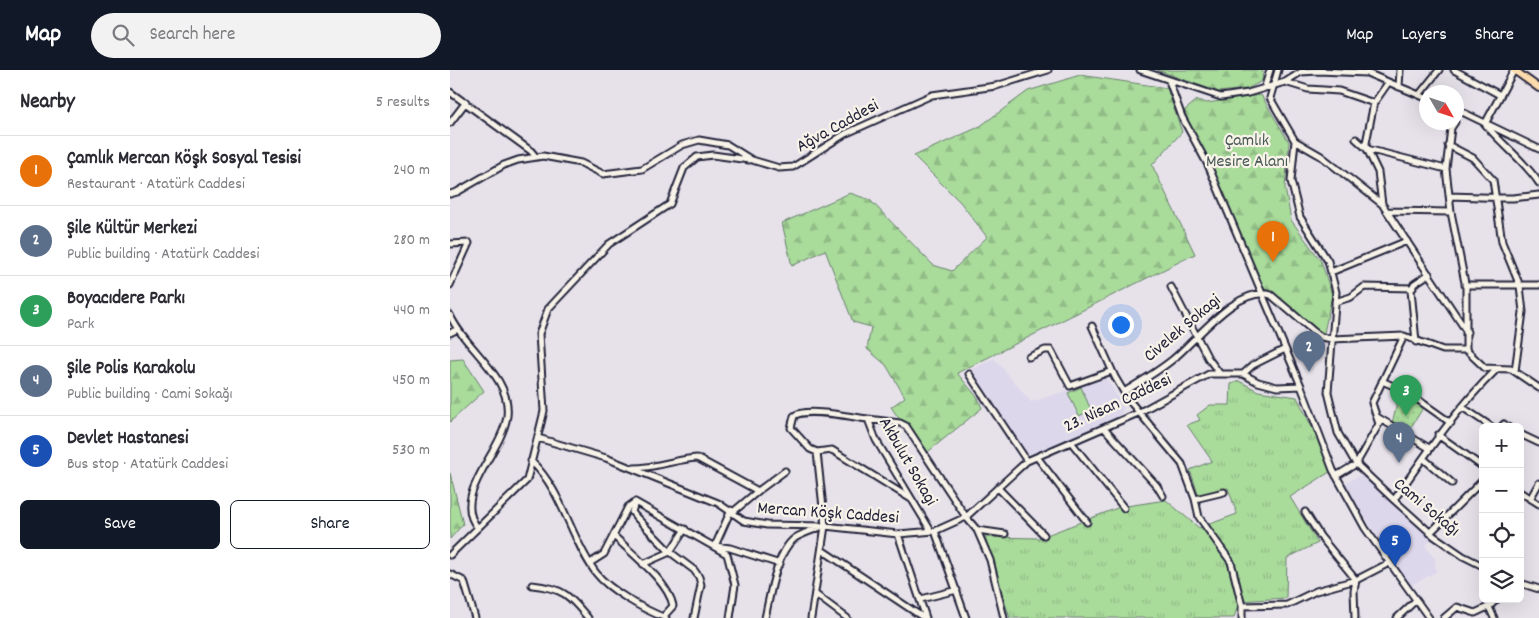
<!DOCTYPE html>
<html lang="en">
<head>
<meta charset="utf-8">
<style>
  :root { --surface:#fff; --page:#f2f2f3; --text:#2b2b33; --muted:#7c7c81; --line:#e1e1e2; --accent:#111827 }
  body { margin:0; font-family:Dekko,sans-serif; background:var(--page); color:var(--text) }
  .controls { position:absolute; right:15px; bottom:15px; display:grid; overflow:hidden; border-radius:8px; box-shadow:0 5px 20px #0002 }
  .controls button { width:45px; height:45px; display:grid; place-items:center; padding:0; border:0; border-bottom:1px solid var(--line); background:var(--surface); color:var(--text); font:25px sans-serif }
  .compass { position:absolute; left:969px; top:15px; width:45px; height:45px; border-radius:50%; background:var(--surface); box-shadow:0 5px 20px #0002; rotate:129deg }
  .you { position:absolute; left:670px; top:254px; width:18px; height:18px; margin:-12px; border:4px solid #fff; border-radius:50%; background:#1a73e8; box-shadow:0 0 0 8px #1a73e833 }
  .badge { display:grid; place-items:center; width:32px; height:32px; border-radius:50%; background:var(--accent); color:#fff; font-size:16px; font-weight:700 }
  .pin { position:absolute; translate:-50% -41px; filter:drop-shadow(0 1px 2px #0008) }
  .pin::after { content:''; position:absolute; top:26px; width:18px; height:15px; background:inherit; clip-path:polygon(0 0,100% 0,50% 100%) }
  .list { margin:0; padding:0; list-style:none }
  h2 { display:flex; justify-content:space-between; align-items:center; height:65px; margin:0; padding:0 20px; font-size:21px }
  h2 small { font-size:16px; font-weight:400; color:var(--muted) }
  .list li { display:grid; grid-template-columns:32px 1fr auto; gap:15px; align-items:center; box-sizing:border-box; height:70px; padding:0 20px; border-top:1px solid var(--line) }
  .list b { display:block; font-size:19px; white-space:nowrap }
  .list p { margin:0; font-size:16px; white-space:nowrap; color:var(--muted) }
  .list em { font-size:16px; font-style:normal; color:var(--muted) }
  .actions { display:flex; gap:10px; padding:15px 20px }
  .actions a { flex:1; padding:11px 0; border:1px solid var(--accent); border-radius:8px; text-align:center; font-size:18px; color:var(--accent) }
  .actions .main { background:var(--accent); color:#fff }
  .icon { flex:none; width:28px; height:28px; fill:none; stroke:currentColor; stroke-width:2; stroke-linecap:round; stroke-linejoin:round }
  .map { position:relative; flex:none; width:1089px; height:548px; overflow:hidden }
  header { display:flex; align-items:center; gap:30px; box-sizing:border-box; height:70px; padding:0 25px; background:var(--accent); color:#fff }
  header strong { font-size:24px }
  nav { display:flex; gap:28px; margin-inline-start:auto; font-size:18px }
  .search { width:350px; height:45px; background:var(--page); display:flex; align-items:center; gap:12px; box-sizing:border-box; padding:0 18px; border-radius:28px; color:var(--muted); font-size:19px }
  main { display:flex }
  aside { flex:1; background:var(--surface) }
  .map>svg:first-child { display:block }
  .built { fill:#dcd7eb }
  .grass { fill:url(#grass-tufts); stroke:#667e6b }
  .forest { fill:url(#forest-firs); stroke:#667e6b }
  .park { fill:url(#park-dots); stroke:#667e6b }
  .pitch { fill:#a9db9b; stroke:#667e6b }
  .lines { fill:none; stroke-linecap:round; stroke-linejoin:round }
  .minor-casing { stroke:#22223b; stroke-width:9 }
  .major-casing { stroke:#22223b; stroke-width:10 }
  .minor { stroke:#f7f3e8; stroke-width:5 }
  .major { stroke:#fcdcac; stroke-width:6 }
  .labels { text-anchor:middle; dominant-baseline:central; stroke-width:4.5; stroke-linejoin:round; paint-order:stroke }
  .street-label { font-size:18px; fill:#22223b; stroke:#f7f3e8 }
  .park-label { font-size:18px; fill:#4a5a58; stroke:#f7f3e8 }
</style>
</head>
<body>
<header>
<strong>Map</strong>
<div class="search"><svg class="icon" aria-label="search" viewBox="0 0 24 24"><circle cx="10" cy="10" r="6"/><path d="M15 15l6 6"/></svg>Search here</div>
<nav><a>Map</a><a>Layers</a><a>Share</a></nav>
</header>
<main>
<aside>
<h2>Nearby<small>5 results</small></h2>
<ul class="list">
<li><span class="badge" style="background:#e8710a">1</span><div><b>Çamlık Mercan Köşk Sosyal Tesisi</b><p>Restaurant · Atatürk Caddesi</p></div><em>240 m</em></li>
<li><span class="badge" style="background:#5c6f8a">2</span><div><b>Şile Kültür Merkezi</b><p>Public building · Atatürk Caddesi</p></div><em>280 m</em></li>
<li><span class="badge" style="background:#2e9e5b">3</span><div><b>Boyacıdere Parkı</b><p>Park</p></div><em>440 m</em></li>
<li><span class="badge" style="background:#5c6f8a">4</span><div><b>Şile Polis Karakolu</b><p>Public building · Cami Sokağı</p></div><em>450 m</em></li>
<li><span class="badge" style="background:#1a4fb4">5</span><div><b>Devlet Hastanesi</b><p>Bus stop · Atatürk Caddesi</p></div><em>530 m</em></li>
</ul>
<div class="actions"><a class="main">Save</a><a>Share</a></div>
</aside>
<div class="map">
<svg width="1089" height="548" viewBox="0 0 1089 548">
  <defs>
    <pattern id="grass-tufts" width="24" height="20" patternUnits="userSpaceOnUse" patternTransform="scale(1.25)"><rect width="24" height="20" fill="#a9db9b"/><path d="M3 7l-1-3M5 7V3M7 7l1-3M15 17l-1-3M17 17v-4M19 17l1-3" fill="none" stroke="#91bc86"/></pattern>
    <pattern id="forest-firs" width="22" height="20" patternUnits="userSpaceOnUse" patternTransform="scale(1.25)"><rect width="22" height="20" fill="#a9db9b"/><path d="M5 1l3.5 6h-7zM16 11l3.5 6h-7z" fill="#91bc86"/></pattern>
    <pattern id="park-dots" width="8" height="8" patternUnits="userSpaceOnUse" patternTransform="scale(1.25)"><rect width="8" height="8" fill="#a9db9b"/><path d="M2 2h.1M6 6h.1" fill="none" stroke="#91bc86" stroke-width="1.8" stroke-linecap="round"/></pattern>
  </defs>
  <rect width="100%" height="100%" fill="#e7e2ea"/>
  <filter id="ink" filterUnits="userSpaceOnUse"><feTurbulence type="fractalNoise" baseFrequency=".02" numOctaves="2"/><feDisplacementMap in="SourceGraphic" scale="10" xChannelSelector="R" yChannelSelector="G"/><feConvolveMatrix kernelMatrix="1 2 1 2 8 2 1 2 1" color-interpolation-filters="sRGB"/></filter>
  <g filter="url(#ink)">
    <!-- built -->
    <path class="built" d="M544,288L581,332L656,308L674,337L670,345L578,389L515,303Z
      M911,405L982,469L975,476L985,489L986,502L960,516L918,452L895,413Z"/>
    <!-- grass -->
    <path class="grass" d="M789,311L808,321L847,327L883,400L840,427L868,473L837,488L836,528L789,531L784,548H560L533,467L589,468L670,437L716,430L749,458L787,444L778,418L749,426L740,400L762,391L737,355L750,350L747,345L760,335H780L781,314Z"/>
    <!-- forest -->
    <path class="forest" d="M707,0H813L812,11L797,19L768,22Z
      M630,5L717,18L732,62L702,95L745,184L507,303L528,328L532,338L474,385L441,337L455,327L436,295L417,279L421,257L403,252L375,180L342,196L332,153L400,123L420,130L483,195L502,201L537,167L511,133L464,86L529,57L578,21Z
      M811,25L839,72L835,118L841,150L871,191L882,225L874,263L868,260L822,221L811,219L734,41L747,30L757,33Z
      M13,289L34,321L0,352V290Z
      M0,403L13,454L0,469Z"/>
    <!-- park -->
    <path class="park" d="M950,322L973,338L958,362L942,353Z"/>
    <!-- pitch -->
    <path class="pitch" d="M631,317L641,340L629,346L618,323Z"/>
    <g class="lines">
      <!-- minor casing -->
      <g class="minor-casing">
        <path id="minor" d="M690,0L771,27L798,23L835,12L851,2L868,1L917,3L976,28
          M828,0L820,28L845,71L871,86L932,134L1017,262
          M1004,0L1050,25
          M1064,0L1035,54C1052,75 1074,90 1089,113
          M719,11L732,47L758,95L851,316L883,400L915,458L979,548
          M835,12L858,19L889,21L924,33
          M815,16L820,0
          M949,17L950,0
          M0,22L81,81L86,87
          M969,25L989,0
          M1006,39L1089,79
          M1005,52L1001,58L996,99L1001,142L1016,218V280L1035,298L1061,299L1089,318
          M0,53L16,32
          M906,69L917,79L996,99
          M845,71L841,111L850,147L878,191L886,222L878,322L888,363L906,394L944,430L984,466L1013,486L1033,496
          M998,75L1023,88L1043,110L1052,172L1070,216L1073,242L1065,301
          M0,124L7,122L54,95L68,90L93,86L131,93L153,104L192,99L232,75L249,70L278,75L302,90L329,98L343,97L395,64L482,25L546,16L598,0
          M999,126L1063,128L1089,125
          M932,134L928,102L917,79L916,73L924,33L938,13
          M937,141L1001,142
          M0,174L19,173L0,215
          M881,202L957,171
          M1015,215H1089
          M721,217L758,288L770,304
          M885,232L901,227L914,217L963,218
          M0,245C14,278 62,306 57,346C52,383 0,426 28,458
          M642,256L665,307L678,329L732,394L745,429L749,447L781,492L792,536V548
          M0,263L8,259
          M966,272L961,220L964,214L979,204
          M579,287L595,280H601L620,316L662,301
          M519,304L577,391
          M793,304L803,295L835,279
          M932,311L957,322L1001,353
          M674,322C690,312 707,302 722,290C747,270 787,215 821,225L862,260L871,267L882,269L954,266L993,280H1016
          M1012,337L1042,357
          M927,347L979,378
          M418,349L450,353L456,356L516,447L577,391L688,343L759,304H793L808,312L827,317L851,316
          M1051,357L1054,354L1058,357
          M655,359L707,416L713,426
          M1070,364L1089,373
          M988,365L1033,397
          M88,368L156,388L268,433L294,451L317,455L375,456L448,464L485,461L516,447L527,460L555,464
          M621,372L674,438
          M587,387L637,452
          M974,389L1002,413
          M81,391C113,421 120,468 146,503C159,520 196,541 216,548
          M184,398C206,398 226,389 247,388L308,421L335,401
          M886,406L906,394L929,354L922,333L954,266
          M548,418L594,465
          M1070,422L1089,434
          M461,429L382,380L367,382L360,379L341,358L344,346C356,337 402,347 418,349L426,370L481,461
          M745,429L774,422
          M1080,429L1089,413
          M944,430C976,384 1006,339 1046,300
          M185,432L277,484L285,515L280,548
          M185,432L182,442L186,447L220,482L244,500L249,507L251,515L244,548
          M281,440L265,476L280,478L330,494
          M283,442L308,421
          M855,442L870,466L906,510
          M527,460L540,490L554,548
          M485,461L516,548
          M980,463L1033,410
          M448,464L476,548
          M164,466C181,483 219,512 223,536L213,547
          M372,480L474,548
          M0,485L77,410L94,341L89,264L98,239L159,174L220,134L234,98L247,87L263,85L299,90
          M140,493L154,484L178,437L185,432
          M193,494L220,482L235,459
          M0,504L14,511L25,548
          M1070,513L1089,519
          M82,515C113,518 119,525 138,548
          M365,524L397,548
          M471,529L507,520
          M792,536L837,535L866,521L906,510L939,493
          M1039,537L1044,548
          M315,548C320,526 326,482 345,468C353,463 363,460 371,457
          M361,548L375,456L367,382
          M905,548L904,521L906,510
          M947,548L965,531
          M994,548L1007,537L1025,543L1040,536L1047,529"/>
      </g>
      <!-- major casing -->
      <g class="major-casing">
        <path id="major" d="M1064,0L1089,18"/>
      </g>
      <!-- minor -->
      <use href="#minor" class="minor"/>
      <!-- major -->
      <use href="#major" class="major"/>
    </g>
  </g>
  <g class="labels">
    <!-- street labels -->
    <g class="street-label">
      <text transform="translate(388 57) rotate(-29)">Ağva Caddesi</text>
      <text transform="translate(733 259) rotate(-40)">Civelek Sokagi</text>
      <text transform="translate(668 334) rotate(-25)">23. Nisan Caddesi</text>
      <text transform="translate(457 392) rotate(60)">Akbulut Sokagi</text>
      <text transform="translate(976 438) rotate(40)">Cami Sokağı</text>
      <text transform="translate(378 444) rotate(4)">Mercan Köşk Caddesi</text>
    </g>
    <!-- park labels -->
    <g class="park-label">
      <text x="797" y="71">Çamlık<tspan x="797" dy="21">Mesire Alanı</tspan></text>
    </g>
  </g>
</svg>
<div class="controls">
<button>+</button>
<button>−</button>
<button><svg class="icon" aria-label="locate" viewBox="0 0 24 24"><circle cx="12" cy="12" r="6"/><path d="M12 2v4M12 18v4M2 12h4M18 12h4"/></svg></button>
<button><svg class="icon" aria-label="layers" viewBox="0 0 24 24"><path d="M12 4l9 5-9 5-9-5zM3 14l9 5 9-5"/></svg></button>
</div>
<svg class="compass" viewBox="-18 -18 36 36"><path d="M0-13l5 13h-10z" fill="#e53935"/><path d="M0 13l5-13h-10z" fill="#7c7c81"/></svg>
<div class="you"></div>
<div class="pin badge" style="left:823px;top:192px;background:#e8710a">1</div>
<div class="pin badge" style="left:859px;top:302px;background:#5c6f8a">2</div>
<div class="pin badge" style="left:956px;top:346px;background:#2e9e5b">3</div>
<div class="pin badge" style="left:949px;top:393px;background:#5c6f8a">4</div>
<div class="pin badge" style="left:945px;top:496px;background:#1a4fb4">5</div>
</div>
</main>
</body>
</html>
